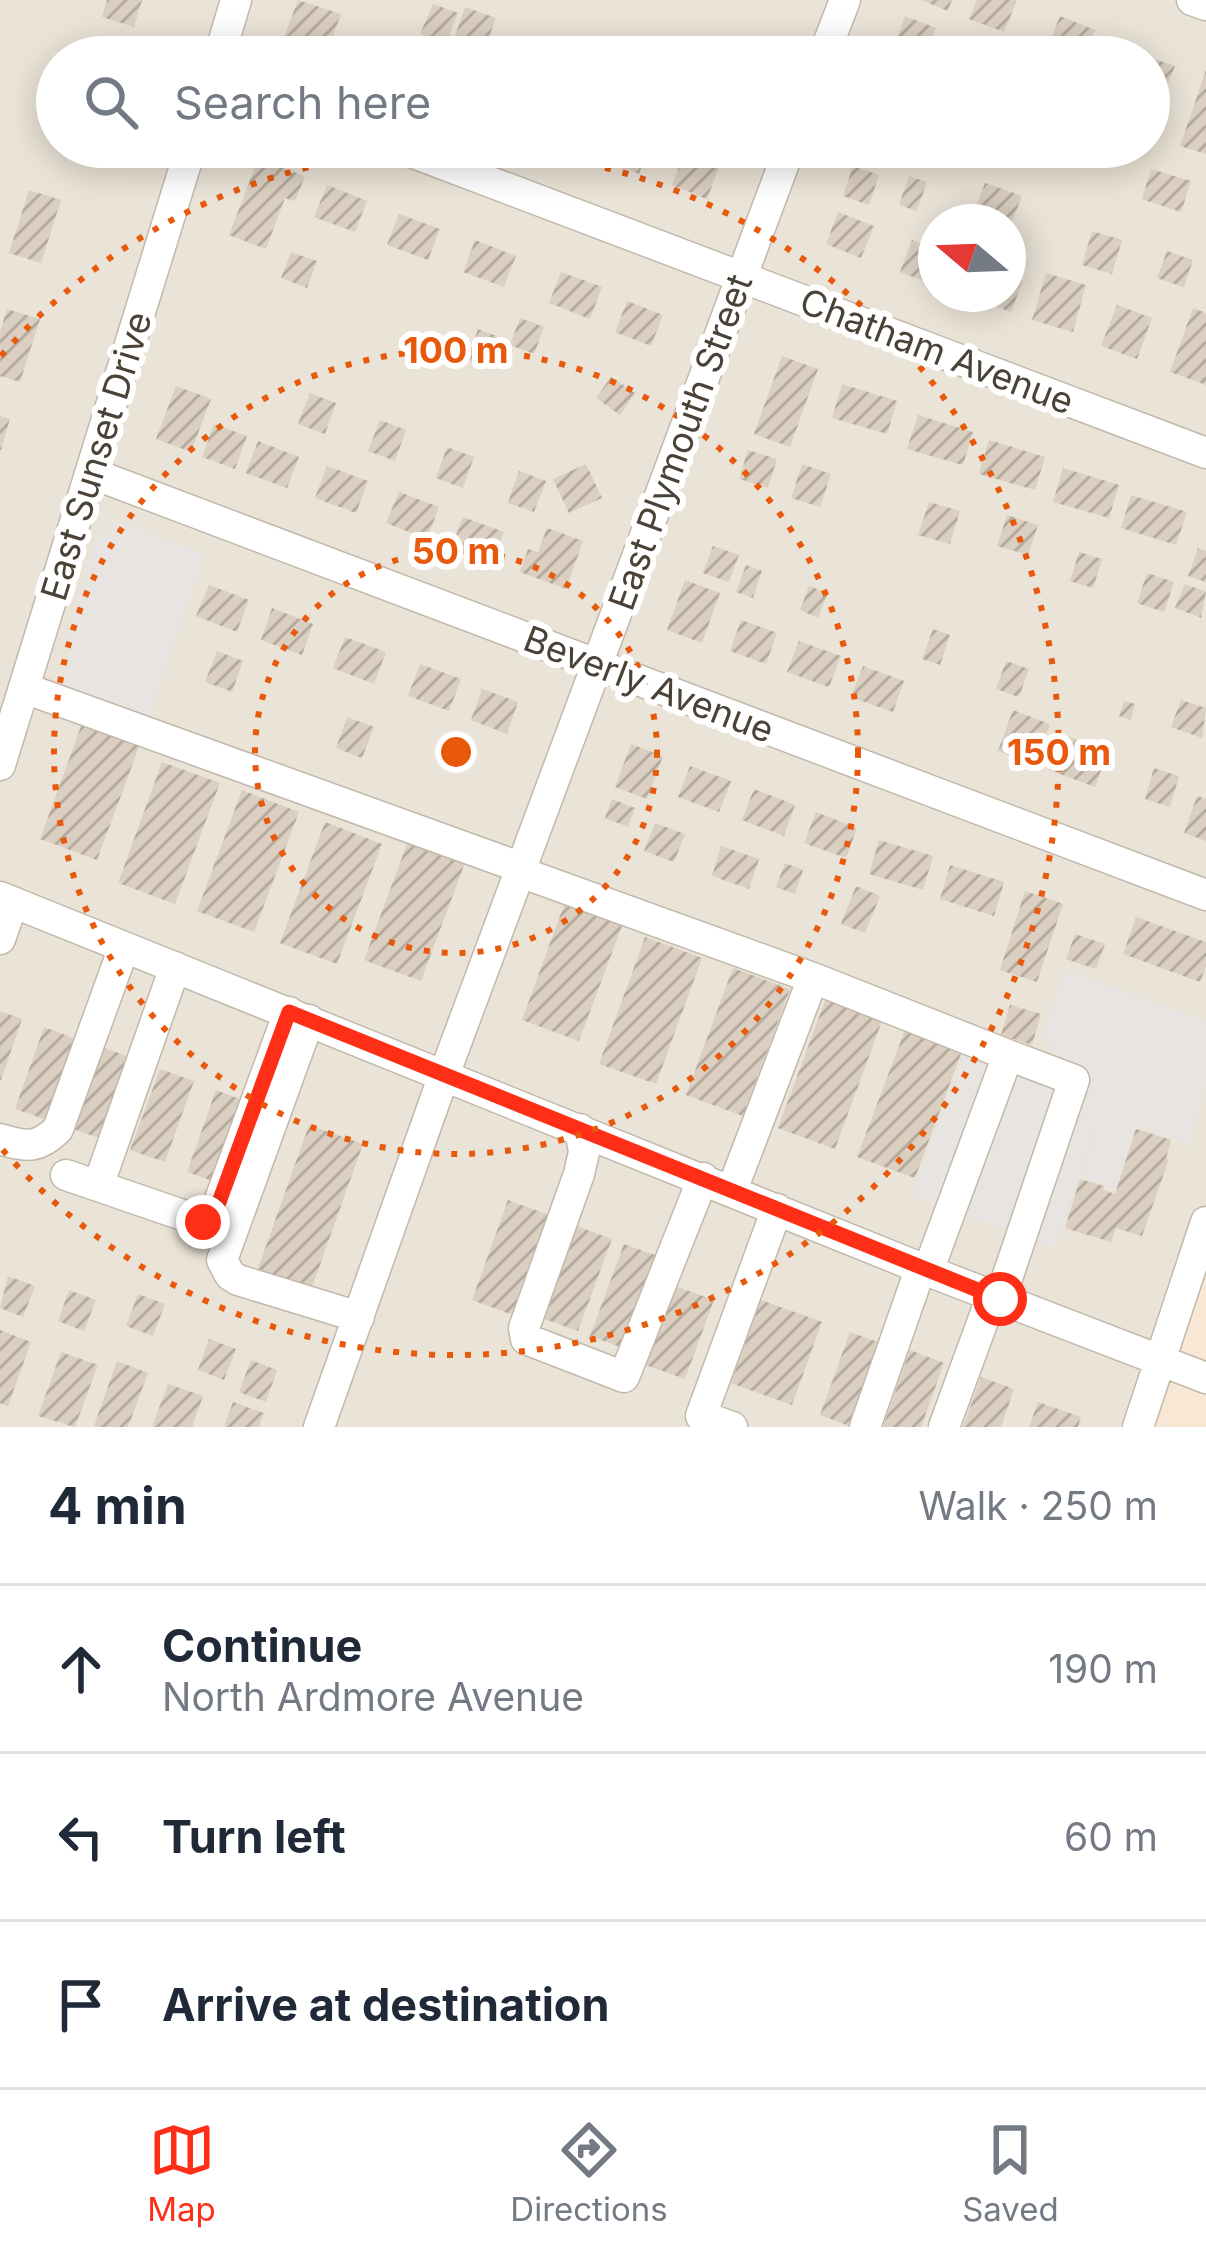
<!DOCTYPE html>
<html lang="en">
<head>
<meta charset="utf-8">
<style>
  :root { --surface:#fff; --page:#f2f2f3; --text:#1f2937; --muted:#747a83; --line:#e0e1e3; --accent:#ff2e17 }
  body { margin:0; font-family:Inter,sans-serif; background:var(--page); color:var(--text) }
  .compass { position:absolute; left:918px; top:204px; width:108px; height:108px; border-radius:50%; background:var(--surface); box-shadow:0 6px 30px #0003; rotate:289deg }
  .stop { position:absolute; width:36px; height:36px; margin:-27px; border:9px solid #ff2e17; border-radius:50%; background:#fff }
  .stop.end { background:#ff2e17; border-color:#fff; box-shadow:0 3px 12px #0008 }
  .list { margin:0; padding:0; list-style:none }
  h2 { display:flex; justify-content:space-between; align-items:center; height:156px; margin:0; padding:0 48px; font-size:51px }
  h2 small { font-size:39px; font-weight:400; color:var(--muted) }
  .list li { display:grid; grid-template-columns:78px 1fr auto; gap:36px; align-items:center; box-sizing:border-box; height:168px; padding:0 48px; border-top:3px solid var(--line) }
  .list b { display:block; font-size:45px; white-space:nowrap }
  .list p { margin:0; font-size:39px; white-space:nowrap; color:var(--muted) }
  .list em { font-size:39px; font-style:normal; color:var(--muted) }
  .icon { flex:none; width:66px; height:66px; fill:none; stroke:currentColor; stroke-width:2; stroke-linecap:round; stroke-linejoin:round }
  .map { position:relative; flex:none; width:1206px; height:1427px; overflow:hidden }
  .search { position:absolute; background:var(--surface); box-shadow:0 6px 30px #0003; left:36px; right:36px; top:36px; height:132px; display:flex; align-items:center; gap:30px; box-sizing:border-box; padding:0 42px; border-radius:66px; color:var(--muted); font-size:45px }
  .sheet { height:660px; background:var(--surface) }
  nav { display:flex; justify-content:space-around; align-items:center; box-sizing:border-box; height:168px; border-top:3px solid var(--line); background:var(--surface); font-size:33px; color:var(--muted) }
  nav a { display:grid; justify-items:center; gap:6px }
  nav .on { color:var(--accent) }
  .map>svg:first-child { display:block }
  .residential { fill:#eae3d7; fill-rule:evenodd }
  .commercial { fill:#f8e7d4 }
  .parking { fill:#e7e4e1 }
  .building { fill:url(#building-hatch) }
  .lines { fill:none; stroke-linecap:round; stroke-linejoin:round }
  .minor-casing { stroke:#c2b9ab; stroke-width:33 }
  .minor { stroke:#fff; stroke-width:30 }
  .route { stroke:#ff2e17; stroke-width:15 }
  .ring { fill:none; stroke:#e8590c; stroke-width:6; stroke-dasharray:6 12 }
  .labels { text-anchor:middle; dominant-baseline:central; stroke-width:12; stroke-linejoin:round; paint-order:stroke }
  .street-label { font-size:36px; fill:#4a4237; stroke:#fff }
  .centre { fill:#e8590c; stroke:#fff; stroke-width:6 }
  .ring-label { font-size:36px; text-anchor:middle; font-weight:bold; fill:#e8590c; stroke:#fff; stroke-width:12; stroke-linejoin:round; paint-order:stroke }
</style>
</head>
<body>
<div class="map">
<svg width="1206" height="1427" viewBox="0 0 1206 1427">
  <defs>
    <pattern id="building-hatch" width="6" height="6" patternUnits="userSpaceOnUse" patternTransform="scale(3)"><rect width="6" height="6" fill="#dbcfc1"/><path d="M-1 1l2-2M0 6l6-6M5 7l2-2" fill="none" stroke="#b4aa9e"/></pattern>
  </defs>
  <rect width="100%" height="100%" fill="#f6f1e9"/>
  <!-- residential -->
  <path class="residential" d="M0,0H833L812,57H57V147H778L438,1062L0,888Z
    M854,0H1206V1252L1175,1358L454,1071L799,147H1149V57H833ZM936,222H1008V294H936Z
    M0,910L433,1080L312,1427H0Z
    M448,1086L1155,1368L1132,1427H333Z"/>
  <!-- commercial -->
  <path class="commercial" d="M1206,1252V1371L1175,1358Z
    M1168,1373L1206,1388V1427H1149Z"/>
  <!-- parking -->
  <path class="parking" d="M112,519L205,554L148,719L60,689L72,646L65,643L98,533L107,535Z
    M1065,970L1206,1021V1088L1189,1146L1136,1125L1116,1188L1081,1177L1109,1084L1055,1248L912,1195L973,1027L1072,1063L1049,1054L1052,1045L1042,1040Z"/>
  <!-- building -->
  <path class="building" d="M107,0H142L134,27L102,17Z
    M298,0L341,14L325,57L282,42Z
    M921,0H952L948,11Z
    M977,0H1017L1004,32L969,19Z
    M433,4L458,13L446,44L420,34Z
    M465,7L496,18L482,57L451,48Z
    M905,16L936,28L925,56L895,44Z
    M1060,16L1095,30L1084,57H1072L1047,48Z
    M381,41L422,57H375Z
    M1149,57L1175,66L1162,98L1149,93Z
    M1206,70V154L1180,146Z
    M609,147H649L639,174L604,160Z
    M684,153L719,167L707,199L672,185Z
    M258,159L305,176L295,201L285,198L266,249L229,235Z
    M853,166L879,175L869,205L843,196Z
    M1151,169L1191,181L1181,212L1142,199Z
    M909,176L927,182L917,211L899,205Z
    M985,183L1022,196L1008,231V222H970Z
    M327,185L367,201L355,232L314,217Z
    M29,190L61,200L41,263L9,253Z
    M838,212L874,226L861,258L826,244Z
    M399,214L440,229L428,260L387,245Z
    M1092,231L1122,240L1112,274L1082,265Z
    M475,240L516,256L504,287L463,272Z
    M912,240L936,249L935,285L900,272Z
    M1167,251L1193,260L1184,287L1157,278Z
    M291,252L317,261L307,288L281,278Z
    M561,272L602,287L590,319L549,303Z
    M1046,273L1086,285L1073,332L1032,320Z
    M1008,275L1023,281L1011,312L975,299L977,294H1008Z
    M627,301L663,315L651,346L615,332Z
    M1117,305L1152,318L1137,359L1101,346Z
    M1193,308L1206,313V385L1170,372Z
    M7,309L40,319L20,382L0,376V332Z
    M520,318L544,327L534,354L510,345Z
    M478,329L505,339L493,370L467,360Z
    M782,356L818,369L790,447L754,434Z
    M611,377L635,393L620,415L596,398Z
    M842,384L897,401L887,434L832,418Z
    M176,386L211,399L191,452L156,439Z
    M310,393L336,403L325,434L298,424Z
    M918,415L973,432L963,465L907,449Z
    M0,416L10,419L1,450H0Z
    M380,420L406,430L395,461L368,451Z
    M214,424L247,436L235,469L202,457Z
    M989,440L1045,457L1035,490L979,474Z
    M258,441L299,457L287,488L246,473Z
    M447,447L474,457L463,488L436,478Z
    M748,450L777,459L768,488L739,479Z
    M586,464L602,498L569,513L553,479Z
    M802,464L831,474L820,507L791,498Z
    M327,466L368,481L356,513L315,498Z
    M1063,468L1119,485L1109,518L1053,502Z
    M519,471L546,481L534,512L508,503Z
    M399,492L439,507L427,539L386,523Z
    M1131,495L1187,512L1176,545L1121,528Z
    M929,502L960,511L950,544L918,535Z
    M1007,515L1038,525L1028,555L997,546Z
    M463,517L504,532L492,563L451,548Z
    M547,528L583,541L566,589L520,572L528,549L538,552Z
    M713,546L739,555L729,582L703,573Z
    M1198,548L1206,551V582L1188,576Z
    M1079,552L1102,559L1093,588L1070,581Z
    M746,565L762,571L753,598L736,592Z
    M1147,573L1174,582L1164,612L1137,603Z
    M685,580L720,593L702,643L667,630Z
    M1185,584L1206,592L1201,618L1175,608Z
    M209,585L249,600L237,632L196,616Z
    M809,586L828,593L818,618L800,610Z
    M272,608L313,624L302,655L261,640Z
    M741,620L777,633L766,664L730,651Z
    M933,629L950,635L940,665L922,659Z
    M345,637L386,652L374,684L333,668Z
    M799,641L841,656L829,687L787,672Z
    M217,651L243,661L232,692L205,682Z
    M1006,661L1029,669L1019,697L996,689Z
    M420,664L461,679L449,711L408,696Z
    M863,666L904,681L893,712L851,697Z
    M482,689L518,702L507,734L471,720Z
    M1181,700L1206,708L1202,738L1171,727Z
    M1124,701L1135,704L1131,720L1119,716Z
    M1013,710L1050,724L1035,765L998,751Z
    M347,717L374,727L362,758L336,748Z
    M84,718L142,739L97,860L40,839Z
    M1062,734L1108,751L1095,787L1049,770Z
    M631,744L663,756L647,799L615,787Z
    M162,762L220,783L175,904L118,883Z
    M690,766L731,781L719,812L678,797Z
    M1154,768L1179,776L1170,807L1145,799Z
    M754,789L795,805L784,836L742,820Z
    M242,790L299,812L254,932L197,911Z
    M1197,796L1206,799V841L1184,833Z
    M612,799L635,808L628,827L605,818Z
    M816,812L857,828L846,858L804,843Z
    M325,822L382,844L337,964L280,943Z
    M655,823L685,834L674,862L644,851Z
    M410,836L467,857L421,981L364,960Z
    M879,840L933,856L923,890L869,874Z
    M721,846L759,859L749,889L712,876Z
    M785,863L803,870L795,894L776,887Z
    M950,865L1004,882L994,916L940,899Z
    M856,886L880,896L865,933L841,924Z
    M1025,891L1063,904L1037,982L1000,970Z
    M568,894L626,915L579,1041L522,1020Z
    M1136,917L1206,942V966L1200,982L1123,954Z
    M1075,934L1105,944L1096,969L1066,959Z
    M645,937L702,958L656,1084L599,1064Z
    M733,968L790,989L743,1116L686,1095Z
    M828,993L885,1013L835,1149L778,1128Z
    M1010,1005L1041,1014L1032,1045L1001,1035Z
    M0,1011L22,1019L1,1080H0Z
    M908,1022L965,1043L915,1178L857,1157Z
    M44,1027L79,1040L50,1121L15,1109Z
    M102,1047L137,1060L108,1141L73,1129Z
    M160,1069L194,1081L165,1162L130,1150Z
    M216,1090L250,1103L222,1184L187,1172Z
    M309,1125L363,1144L310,1293L256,1274Z
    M1136,1129L1171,1140L1166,1158L1169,1159L1142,1236L1116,1228L1111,1242L1065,1228L1080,1179L1104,1186L1103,1190L1115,1194Z
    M508,1200L549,1215L513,1315L472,1300Z
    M571,1224L612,1239L578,1331L536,1316Z
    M624,1244L666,1259L632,1351L590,1336Z
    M8,1276L35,1286L23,1317L0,1308Z
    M672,1285L714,1300L685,1379L643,1364Z
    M69,1290L96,1300L84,1331L58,1321Z
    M138,1294L165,1304L153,1336L126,1326Z
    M761,1300L822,1322L792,1405L731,1383Z
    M0,1330L31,1342L8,1406L0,1403Z
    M850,1332L889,1346L852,1427L820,1415Z
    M209,1339L236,1349L224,1380L198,1370Z
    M910,1350L944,1363L921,1427H883Z
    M61,1352L98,1365L75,1427L38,1416Z
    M251,1360L277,1370L266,1402L239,1392Z
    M117,1361L148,1373L128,1427H98L94,1426Z
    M981,1377L1014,1389L1001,1427H963Z
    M168,1384L203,1396L192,1427H152Z
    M233,1402L264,1413L259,1427H224Z
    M1038,1402L1081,1417L1078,1427H1029Z"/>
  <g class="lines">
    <!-- minor casing -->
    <g class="minor-casing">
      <path id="minor" d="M1192,0L1206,5
        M219,57L236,0
        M823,57L845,0
        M398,147L1206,453
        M91,473L1206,895
        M24,688L522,868
        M0,765L191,147
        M520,872L813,978L732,1190
        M0,897L928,1271L1206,1378
        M0,939L13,902
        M813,978L1008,1055
        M309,1020L222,1260L230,1275L238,1280L359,1317
        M580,1129L584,1152L579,1174L524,1328L526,1339L624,1377L703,1178
        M0,1139C26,1147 38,1149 58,1129L124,947
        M66,1175L203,1222L215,1213L289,1012
        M98,1186L175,967
        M928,1271L1008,1055L1074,1080L1000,1299
        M319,1427L444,1075L790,147
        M732,1427L701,1416L777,1209
        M865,1427L921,1267
        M944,1427L992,1296
        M1138,1427L1206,1222"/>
    </g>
    <!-- minor -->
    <use href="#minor" class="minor"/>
  </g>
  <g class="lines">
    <!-- route -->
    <path class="route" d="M203,1222L215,1213L289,1012L1000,1299"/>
  </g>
  <!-- distance rings -->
  <g class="ring">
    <circle cx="456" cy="752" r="201"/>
    <circle cx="456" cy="752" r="402"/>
    <path d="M1 356A603 603 0 1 1 1 1148"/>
  </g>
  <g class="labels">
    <!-- street labels -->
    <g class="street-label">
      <text transform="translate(937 351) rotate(21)">Chatham Avenue</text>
      <text transform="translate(680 442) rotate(-70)">East Plymouth Street</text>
      <text transform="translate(96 456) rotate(-73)">East Sunset Drive</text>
      <text transform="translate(649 684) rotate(21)">Beverly Avenue</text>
    </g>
  </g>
  <circle cx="456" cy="752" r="18" class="centre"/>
  <g class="ring-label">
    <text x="456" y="363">100 m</text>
    <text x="456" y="564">50 m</text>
    <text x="1059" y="765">150 m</text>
  </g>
</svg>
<svg class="compass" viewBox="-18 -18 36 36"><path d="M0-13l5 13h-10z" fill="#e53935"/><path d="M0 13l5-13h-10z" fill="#747a83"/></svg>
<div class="stop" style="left:1000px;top:1299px"></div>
<div class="stop end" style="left:203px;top:1222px"></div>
<div class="search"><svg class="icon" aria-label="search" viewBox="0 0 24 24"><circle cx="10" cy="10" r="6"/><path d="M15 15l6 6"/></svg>Search here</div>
</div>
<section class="sheet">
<h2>4 min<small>Walk · 250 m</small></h2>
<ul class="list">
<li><svg class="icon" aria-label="ahead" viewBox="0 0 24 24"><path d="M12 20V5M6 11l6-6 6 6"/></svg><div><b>Continue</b><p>North Ardmore Avenue</p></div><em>190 m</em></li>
<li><svg class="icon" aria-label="left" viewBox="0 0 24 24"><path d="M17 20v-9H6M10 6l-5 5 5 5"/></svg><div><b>Turn left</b></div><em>60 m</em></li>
<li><svg class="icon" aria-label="arrive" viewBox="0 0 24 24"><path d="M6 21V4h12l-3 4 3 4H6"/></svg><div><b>Arrive at destination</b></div></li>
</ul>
</section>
<nav>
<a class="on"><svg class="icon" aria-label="map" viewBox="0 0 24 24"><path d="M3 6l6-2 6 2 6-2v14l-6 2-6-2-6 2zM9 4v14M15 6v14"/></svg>Map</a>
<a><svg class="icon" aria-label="directions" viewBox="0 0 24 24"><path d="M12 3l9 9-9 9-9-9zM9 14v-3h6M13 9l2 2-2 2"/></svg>Directions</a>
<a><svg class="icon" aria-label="saved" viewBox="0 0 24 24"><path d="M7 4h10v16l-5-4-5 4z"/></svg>Saved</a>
</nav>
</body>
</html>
